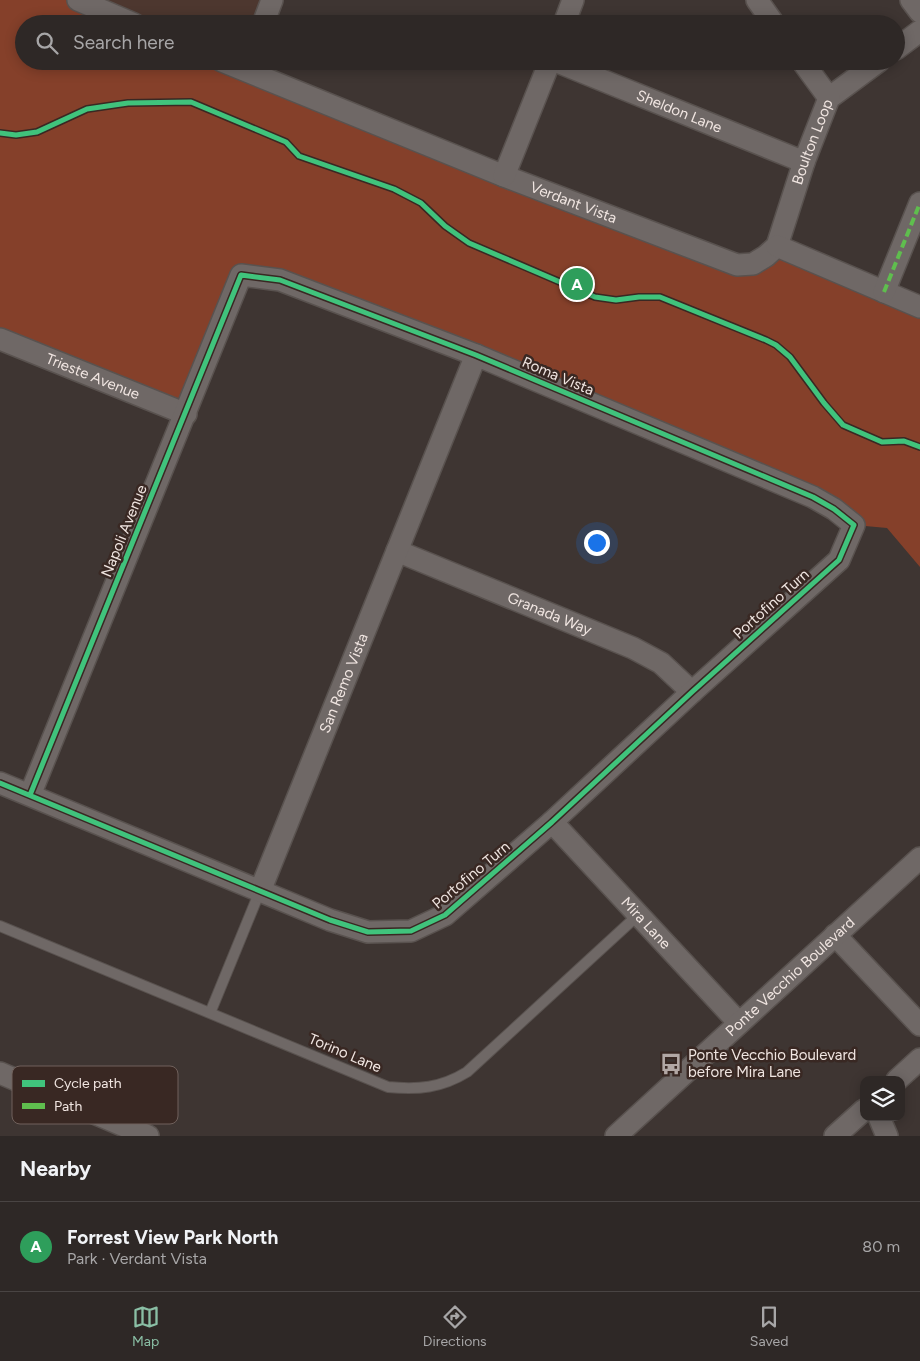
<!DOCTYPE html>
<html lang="en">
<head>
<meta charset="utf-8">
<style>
  :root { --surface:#2e2826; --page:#36302e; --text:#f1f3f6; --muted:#a7a6a7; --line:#494443; --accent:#8abfa5 }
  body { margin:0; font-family:Figtree,sans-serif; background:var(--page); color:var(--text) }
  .controls { position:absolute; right:15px; bottom:15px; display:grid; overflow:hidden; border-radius:10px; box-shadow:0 2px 12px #0003 }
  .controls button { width:45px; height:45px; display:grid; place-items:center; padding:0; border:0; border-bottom:1px solid var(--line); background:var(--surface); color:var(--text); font:25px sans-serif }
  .you { position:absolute; left:596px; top:542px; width:18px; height:18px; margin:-12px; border:4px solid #fff; border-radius:50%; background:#1a73e8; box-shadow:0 0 0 8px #1a73e833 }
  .badge { display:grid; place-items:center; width:32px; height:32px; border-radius:50%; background:var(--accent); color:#fff; font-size:16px; font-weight:700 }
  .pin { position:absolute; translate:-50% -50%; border:2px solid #fff; box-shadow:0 1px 5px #0006 }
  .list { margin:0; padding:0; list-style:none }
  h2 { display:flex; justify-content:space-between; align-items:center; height:65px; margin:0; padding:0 20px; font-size:21px }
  h2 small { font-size:16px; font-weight:400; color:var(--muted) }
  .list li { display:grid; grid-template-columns:32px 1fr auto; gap:15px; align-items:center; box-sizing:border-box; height:90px; padding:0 20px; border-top:1px solid var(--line) }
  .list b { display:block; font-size:19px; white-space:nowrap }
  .list p { margin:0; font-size:16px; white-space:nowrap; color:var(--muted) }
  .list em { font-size:16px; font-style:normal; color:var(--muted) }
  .icon { flex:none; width:28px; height:28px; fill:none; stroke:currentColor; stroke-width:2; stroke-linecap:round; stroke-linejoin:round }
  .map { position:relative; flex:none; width:920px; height:1136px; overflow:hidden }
  .search { position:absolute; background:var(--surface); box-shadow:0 2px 12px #0003; left:15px; right:15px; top:15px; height:55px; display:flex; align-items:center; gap:12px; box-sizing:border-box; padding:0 18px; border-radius:28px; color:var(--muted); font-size:19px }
  .sheet { height:155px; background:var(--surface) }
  nav { display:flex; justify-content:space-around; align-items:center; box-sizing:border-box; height:70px; border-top:1px solid var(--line); background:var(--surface); font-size:14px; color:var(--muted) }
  nav a { display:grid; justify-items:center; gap:2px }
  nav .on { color:var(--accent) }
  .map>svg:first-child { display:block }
  .built { fill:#4d372f }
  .green { fill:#85402a }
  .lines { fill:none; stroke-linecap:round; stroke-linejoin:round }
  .service-casing { stroke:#59524f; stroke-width:12 }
  .minor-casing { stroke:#59524f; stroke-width:24 }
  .service { stroke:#6f6866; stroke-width:10 }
  .minor { stroke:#6f6866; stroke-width:21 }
  .quiet { stroke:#5fbe4e; stroke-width:4; stroke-dasharray:8 4; stroke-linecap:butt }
  .cycleway-casing { stroke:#392823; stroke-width:8 }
  .cycleway { stroke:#40c37c; stroke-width:5 }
  .labels { text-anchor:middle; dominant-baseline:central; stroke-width:5; stroke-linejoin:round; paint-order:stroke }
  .street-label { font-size:15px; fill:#f0e5e1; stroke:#392823 }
  .poi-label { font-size:15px; fill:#f0e5e1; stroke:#392823; text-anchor:start }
  .key { fill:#392823; stroke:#70615c; stroke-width:1 }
  .key-label { font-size:14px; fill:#f0e5e1 }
</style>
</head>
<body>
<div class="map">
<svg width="920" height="1136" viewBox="0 0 920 1136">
  <rect width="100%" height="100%" fill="#3e3532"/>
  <!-- built -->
  <path class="built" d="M78,0H272L263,24H134Z"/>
  <!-- green -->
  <path class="green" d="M0,0H78L134,24H24V61H222L737,265L777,246L920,309V567L887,528L854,525L476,355L241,276L186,414L0,339Z"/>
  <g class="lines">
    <!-- service casing -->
    <g class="service-casing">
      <path id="service" d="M0,926L388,1087C418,1090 441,1088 467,1072L638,915
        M210,1013L260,891"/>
    </g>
    <!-- minor casing -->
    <g class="minor-casing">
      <g id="minor">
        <path d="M78,0L134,24"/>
        <path d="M757,0L774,24"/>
        <path d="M911,0L920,12"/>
        <path d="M263,24L272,0"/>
        <path d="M564,24L573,0"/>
        <path d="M896,49L920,31"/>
        <path id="s1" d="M222,61L504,176L737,265L753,264L766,256L777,246L804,162L829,98L879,61"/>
        <path id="s2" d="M555,61L804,162"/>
        <path d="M802,61L829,98"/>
        <path d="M504,176L550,61"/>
        <path d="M777,246L920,307"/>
        <path d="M884,292L920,203"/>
        <path id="s3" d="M0,339L186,414"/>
        <path id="s4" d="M397,551L633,648L661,663L692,692"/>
        <path d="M0,783L330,920L368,932L411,931L445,915L552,822L692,692L839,560L854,525L834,509L813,497L476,355L280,280L241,275L30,795"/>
        <path id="s5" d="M552,822L739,1023"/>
        <path id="s6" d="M260,891L476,355"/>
        <path d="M835,935L920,1025"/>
        <path d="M0,1073L148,1136"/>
        <path d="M897,1080L920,1059"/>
        <path d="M879,1117L887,1136"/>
        <path id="s7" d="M616,1136L920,858"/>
        <path d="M835,1136L864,1110"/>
      </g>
    </g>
    <!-- service -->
    <use href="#service" class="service"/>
    <!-- minor -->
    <use href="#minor" class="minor"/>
    <!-- quiet -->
    <path class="quiet" d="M884,292L920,203"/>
    <!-- cycleway casing -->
    <g class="cycleway-casing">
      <path id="cycleway" d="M0,133L16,135L37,132L87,109L128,103L191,102L286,142L299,156L394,189L421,203L445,226L469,243L595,297L616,300L639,297H660L766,340L776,345L790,357L824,403L843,425L882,442L904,441L920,447
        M0,783L330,920L368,932L411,931L445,915L552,822L692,692L839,560L854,525L834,509L813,497L476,355L280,280L241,275L30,795"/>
    </g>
    <!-- cycleway -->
    <use href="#cycleway" class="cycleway"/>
  </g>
  <!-- icons -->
  <defs>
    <g id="bus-bare" transform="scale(1.725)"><path d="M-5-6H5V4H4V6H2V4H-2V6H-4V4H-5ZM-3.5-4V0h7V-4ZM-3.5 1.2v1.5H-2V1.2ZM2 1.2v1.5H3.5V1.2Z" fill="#b2a7a4" stroke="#392823" stroke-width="2.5" paint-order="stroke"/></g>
  </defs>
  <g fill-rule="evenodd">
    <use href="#bus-bare" x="671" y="1064"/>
  </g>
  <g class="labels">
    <!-- street labels -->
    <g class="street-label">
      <text stroke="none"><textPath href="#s2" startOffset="134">Sheldon Lane</textPath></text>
      <text stroke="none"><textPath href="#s1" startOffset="710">Boulton Loop</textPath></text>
      <text stroke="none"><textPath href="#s1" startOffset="379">Verdant Vista</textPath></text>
      <text transform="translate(558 376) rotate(23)">Roma Vista</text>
      <text stroke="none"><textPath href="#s3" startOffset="100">Trieste Avenue</textPath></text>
      <text transform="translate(124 531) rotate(-68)">Napoli Avenue</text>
      <text transform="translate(771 604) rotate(-42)">Portofino Turn</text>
      <text stroke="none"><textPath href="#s4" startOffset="165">Granada Way</textPath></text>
      <text stroke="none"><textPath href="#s6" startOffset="224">San Remo Vista</textPath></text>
      <text transform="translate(471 875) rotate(-40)">Portofino Turn</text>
      <text stroke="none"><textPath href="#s5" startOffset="138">Mira Lane</textPath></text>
      <text stroke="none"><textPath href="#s7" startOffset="236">Ponte Vecchio Boulevard</textPath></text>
      <text transform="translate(345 1053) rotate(23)">Torino Lane</text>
    </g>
    <!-- poi labels -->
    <g class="poi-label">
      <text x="688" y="1055">Ponte Vecchio Boulevard<tspan x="688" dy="17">before Mira Lane</tspan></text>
    </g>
  </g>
  <!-- legend -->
  <rect x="12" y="1066" width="166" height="58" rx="8" class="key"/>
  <rect x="22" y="1080" width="23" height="7" fill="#40c37c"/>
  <rect x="22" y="1103" width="23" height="6" fill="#5fbe4e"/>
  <g class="key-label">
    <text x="54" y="1088">Cycle path</text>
    <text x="54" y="1111">Path</text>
  </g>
</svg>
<div class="controls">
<button><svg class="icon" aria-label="layers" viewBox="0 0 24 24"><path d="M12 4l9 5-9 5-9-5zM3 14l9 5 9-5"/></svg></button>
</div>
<div class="you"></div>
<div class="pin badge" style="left:577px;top:284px;background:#2e9e5b">A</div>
<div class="search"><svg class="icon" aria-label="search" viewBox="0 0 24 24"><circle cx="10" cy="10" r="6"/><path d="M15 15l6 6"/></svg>Search here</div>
</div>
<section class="sheet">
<h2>Nearby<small></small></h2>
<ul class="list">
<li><span class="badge" style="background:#2e9e5b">A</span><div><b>Forrest View Park North</b><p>Park · Verdant Vista</p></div><em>80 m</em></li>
</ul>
</section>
<nav>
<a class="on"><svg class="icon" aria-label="map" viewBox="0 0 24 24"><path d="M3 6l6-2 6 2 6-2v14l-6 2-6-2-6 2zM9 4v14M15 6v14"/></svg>Map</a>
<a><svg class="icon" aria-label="directions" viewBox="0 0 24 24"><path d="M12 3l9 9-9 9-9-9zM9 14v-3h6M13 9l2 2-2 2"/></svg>Directions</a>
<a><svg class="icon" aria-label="saved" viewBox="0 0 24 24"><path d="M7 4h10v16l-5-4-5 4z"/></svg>Saved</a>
</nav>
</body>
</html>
